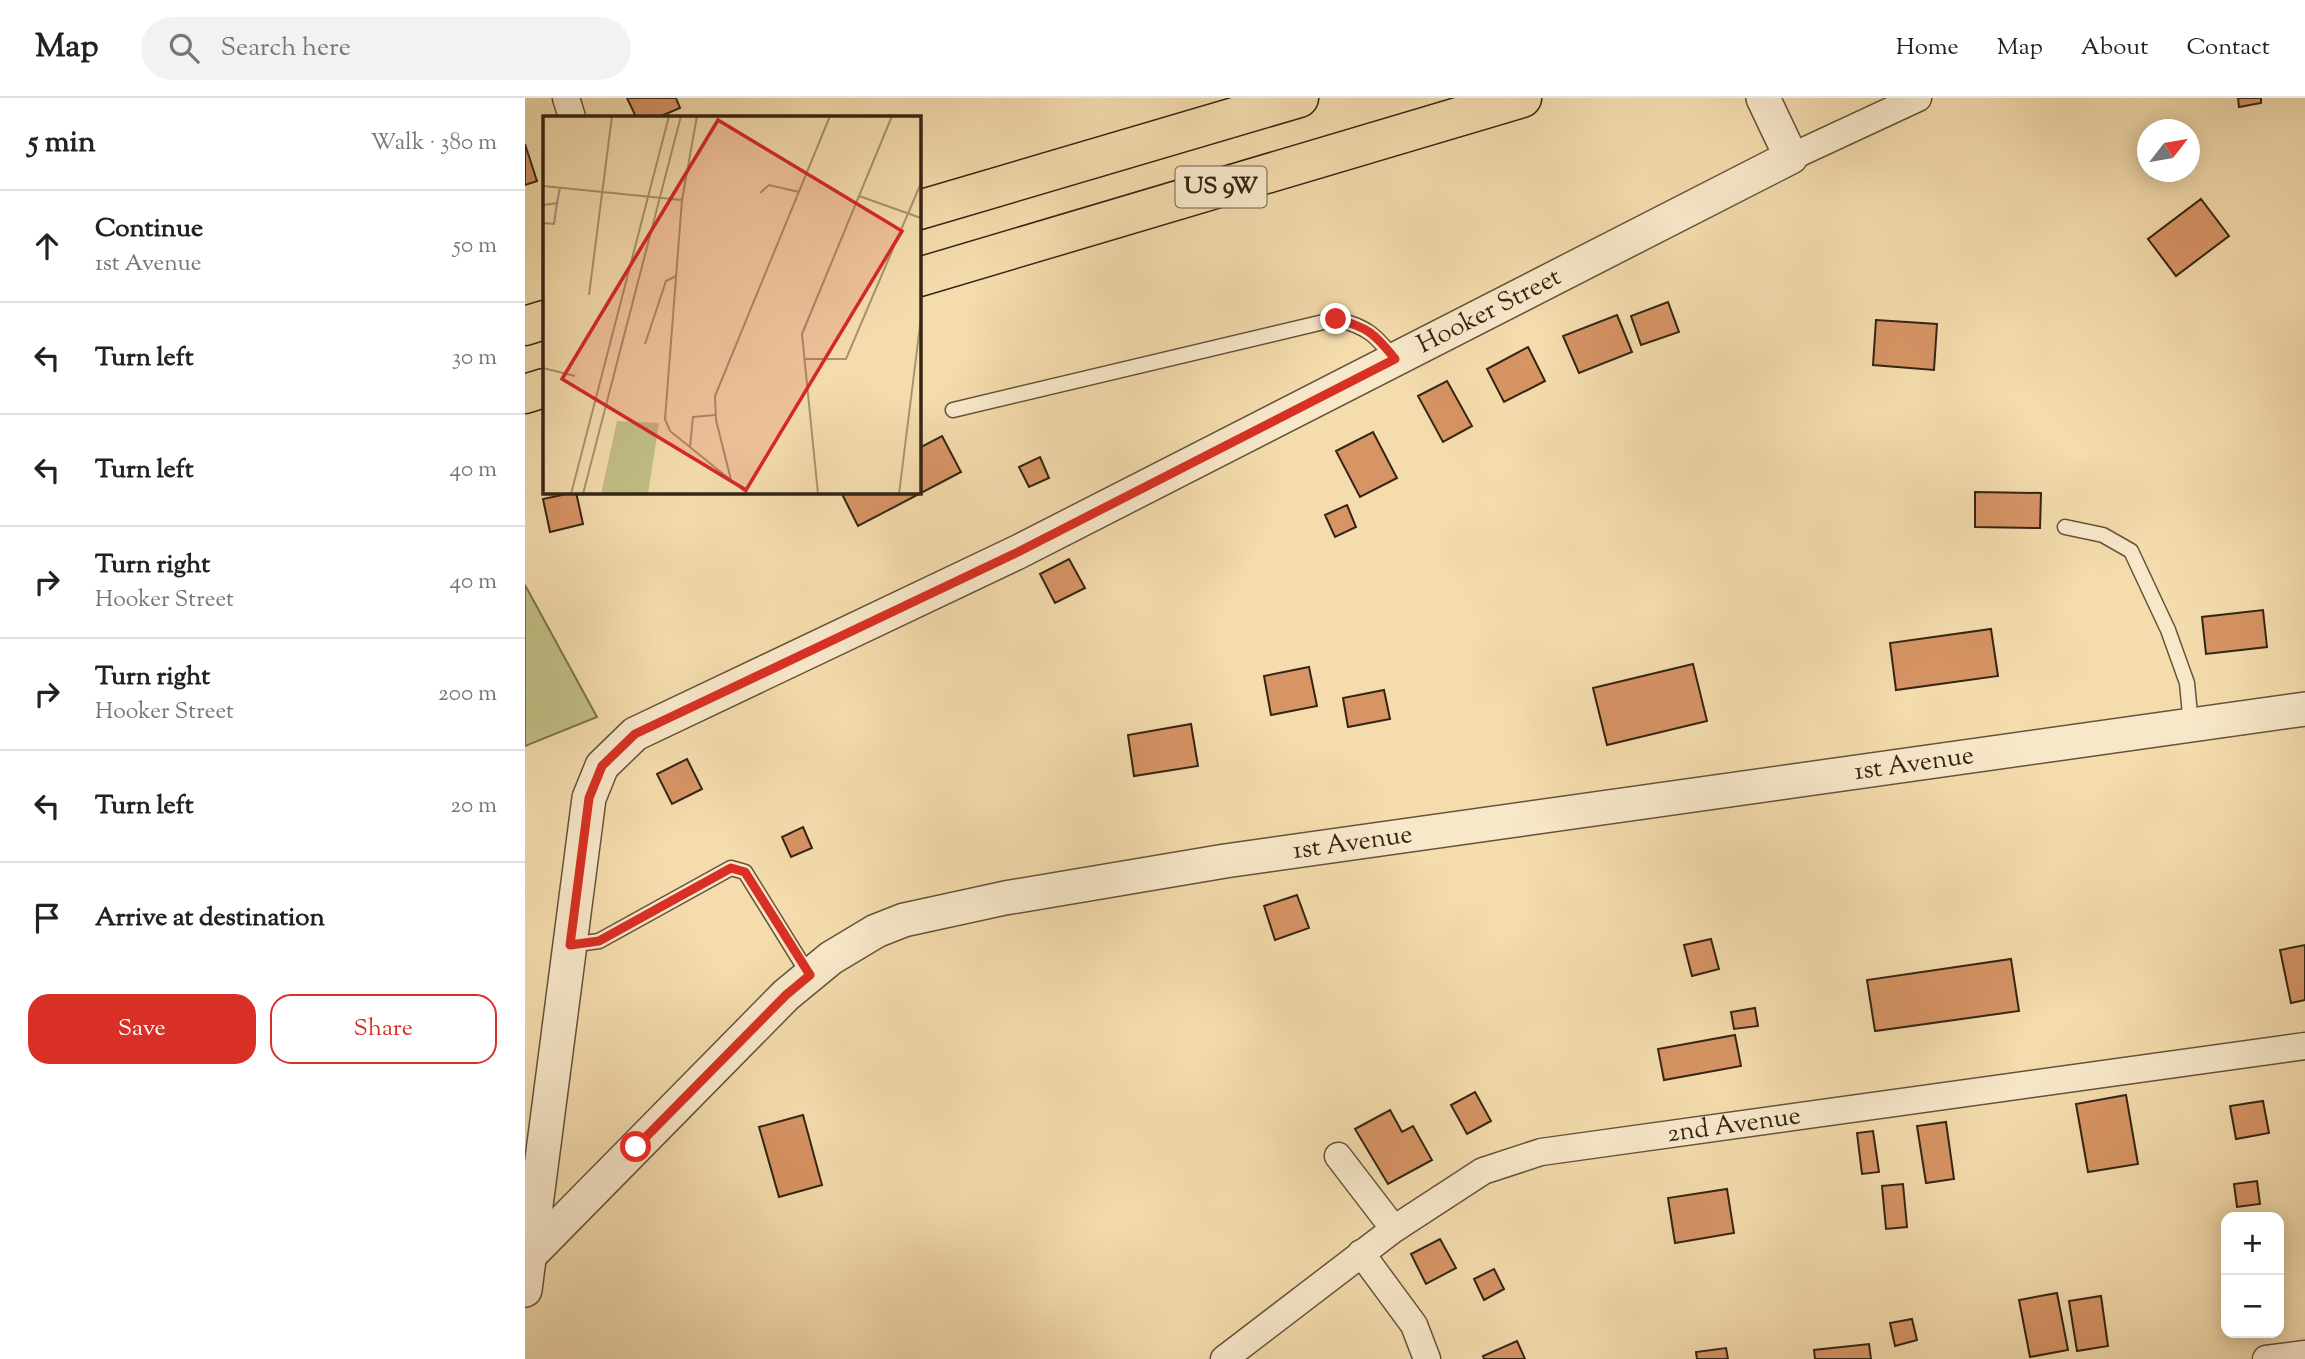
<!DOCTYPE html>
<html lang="en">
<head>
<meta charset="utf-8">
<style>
  :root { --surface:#fff; --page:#f2f2f2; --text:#222; --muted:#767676; --line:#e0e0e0; --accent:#d93025 }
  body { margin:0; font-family:"Sorts Mill Goudy",serif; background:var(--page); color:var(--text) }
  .controls { position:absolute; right:21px; bottom:21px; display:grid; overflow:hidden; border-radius:14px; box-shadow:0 4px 18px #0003 }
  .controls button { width:63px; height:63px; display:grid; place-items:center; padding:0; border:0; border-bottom:2px solid var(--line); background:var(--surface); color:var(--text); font:35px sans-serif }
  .compass { position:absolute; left:1612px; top:21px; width:63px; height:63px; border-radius:50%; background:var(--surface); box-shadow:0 4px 18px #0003; rotate:59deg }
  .stop { position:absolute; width:21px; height:21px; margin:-16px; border:5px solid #d93025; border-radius:50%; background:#fff }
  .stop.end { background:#d93025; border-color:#fff; box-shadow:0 2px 7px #0008 }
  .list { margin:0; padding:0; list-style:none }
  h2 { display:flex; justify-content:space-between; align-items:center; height:91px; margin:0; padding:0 28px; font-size:30px }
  h2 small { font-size:23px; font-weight:400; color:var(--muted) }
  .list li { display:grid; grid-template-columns:46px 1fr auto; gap:21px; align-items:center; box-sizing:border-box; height:112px; padding:0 28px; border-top:2px solid var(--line) }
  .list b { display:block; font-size:26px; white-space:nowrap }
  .list p { margin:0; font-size:23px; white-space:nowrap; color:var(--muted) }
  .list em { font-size:23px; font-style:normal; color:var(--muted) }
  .actions { display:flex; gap:14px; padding:21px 28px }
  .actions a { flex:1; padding:16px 0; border:2px solid var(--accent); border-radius:21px; text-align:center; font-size:24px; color:var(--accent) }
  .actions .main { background:var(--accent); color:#fff }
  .icon { flex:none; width:38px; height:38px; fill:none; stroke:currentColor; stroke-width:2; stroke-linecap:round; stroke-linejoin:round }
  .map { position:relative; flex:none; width:1780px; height:1261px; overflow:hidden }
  header { display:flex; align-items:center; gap:42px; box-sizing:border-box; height:98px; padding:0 35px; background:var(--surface); border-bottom:2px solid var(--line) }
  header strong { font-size:33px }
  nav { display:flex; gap:38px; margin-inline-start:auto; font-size:24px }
  .search { width:490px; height:63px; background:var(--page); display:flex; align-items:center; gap:18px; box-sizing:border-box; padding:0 24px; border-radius:38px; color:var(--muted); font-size:26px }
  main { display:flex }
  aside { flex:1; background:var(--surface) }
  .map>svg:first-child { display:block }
  .green { fill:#c1bf85; stroke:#7a724c; stroke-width:2 }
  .building { fill:#d79465; stroke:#342514; stroke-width:2 }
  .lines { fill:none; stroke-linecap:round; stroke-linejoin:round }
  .service-casing { stroke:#64533a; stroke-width:17 }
  .minor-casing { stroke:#64533a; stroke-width:29 }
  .tertiary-casing { stroke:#64533a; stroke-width:36 }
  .primary-casing { stroke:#342514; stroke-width:41 }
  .service { stroke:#f8e8ca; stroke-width:14 }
  .minor { stroke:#f8e8ca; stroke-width:26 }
  .tertiary { stroke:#f8e8ca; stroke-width:33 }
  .primary { stroke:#f4dcad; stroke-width:38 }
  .route { stroke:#d93025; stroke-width:9 }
  .labels { text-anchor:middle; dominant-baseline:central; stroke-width:5; stroke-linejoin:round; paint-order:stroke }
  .shield { fill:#f8e8ca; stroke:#6f604b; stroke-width:2 }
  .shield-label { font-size:24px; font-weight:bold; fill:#342514 }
  .street-label { font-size:26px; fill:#342514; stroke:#f8e8ca }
  .inset-road { fill:none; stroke:#a79370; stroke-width:2 }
  .view { fill:#d62828; fill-opacity:0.15; stroke:#d62828; stroke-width:3.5 }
  .inset-edge { fill:none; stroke:#342514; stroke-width:3.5 }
</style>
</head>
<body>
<header>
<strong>Map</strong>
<div class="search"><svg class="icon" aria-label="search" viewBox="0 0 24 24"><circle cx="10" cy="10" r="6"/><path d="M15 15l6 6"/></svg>Search here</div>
<nav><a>Home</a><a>Map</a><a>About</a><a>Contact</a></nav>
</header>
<main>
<aside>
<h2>5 min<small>Walk · 380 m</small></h2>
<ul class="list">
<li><svg class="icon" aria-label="ahead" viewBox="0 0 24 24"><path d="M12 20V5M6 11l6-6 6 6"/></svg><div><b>Continue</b><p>1st Avenue</p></div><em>50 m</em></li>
<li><svg class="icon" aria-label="left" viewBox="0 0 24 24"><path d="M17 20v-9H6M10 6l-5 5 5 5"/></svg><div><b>Turn left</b></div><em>30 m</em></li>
<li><svg class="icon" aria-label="left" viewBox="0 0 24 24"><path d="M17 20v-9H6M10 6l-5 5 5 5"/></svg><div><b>Turn left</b></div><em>40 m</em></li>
<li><svg class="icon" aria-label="right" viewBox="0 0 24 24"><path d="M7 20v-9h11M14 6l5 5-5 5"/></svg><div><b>Turn right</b><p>Hooker Street</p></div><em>40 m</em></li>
<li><svg class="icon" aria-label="right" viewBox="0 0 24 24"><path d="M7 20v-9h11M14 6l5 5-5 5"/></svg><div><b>Turn right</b><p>Hooker Street</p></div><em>200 m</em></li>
<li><svg class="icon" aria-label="left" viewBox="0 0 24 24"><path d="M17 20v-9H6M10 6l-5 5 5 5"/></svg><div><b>Turn left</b></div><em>20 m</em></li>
<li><svg class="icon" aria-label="arrive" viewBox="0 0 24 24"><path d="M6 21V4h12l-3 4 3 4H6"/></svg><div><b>Arrive at destination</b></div></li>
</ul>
<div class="actions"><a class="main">Save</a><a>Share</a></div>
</aside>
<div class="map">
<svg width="1780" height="1261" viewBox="0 0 1780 1261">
  <rect width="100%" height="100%" fill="#f4dcad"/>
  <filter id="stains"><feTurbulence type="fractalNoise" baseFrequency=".00286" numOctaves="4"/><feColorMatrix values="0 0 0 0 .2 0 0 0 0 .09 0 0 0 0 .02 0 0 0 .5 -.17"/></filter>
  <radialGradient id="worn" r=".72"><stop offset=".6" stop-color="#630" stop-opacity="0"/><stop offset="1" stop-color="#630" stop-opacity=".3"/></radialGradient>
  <!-- green -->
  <path class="green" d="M0,487L72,619L0,648Z"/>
  <!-- building -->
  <path class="building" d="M102,0H151L155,10L134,19H111Z
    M1713,0H1736V5L1714,9Z
    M0,46L12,83L0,87Z
    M1676,101L1704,138L1651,178L1623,141Z
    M1143,204L1154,234L1116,247L1106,218Z
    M1092,217L1107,254L1054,275L1038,238Z
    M1351,222L1412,226L1409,272L1348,267Z
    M1003,249L1020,283L979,304L962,271Z
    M922,283L947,328L918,344L893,298Z
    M848,334L872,380L835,399L811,353Z
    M417,338L436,374L333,428L316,394H394V350Z
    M515,359L524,380L504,389L494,369Z
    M51,394L58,426L25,434L18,401Z
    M1450,394L1516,395L1515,430L1450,429Z
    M822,407L831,429L810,439L800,417Z
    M544,461L560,490L530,505L515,476Z
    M1738,512L1742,549L1681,556L1677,519Z
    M1466,531L1473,578L1371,592L1365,545Z
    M1168,566L1182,623L1082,647L1068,590Z
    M784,569L792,608L746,617L739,578Z
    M859,592L865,621L823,629L818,600Z
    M666,626L673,668L609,678L603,637Z
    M162,661L177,691L147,706L132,676Z
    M278,729L287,750L266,759L257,739Z
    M772,797L784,830L750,842L739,808Z
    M1186,841L1194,871L1167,878L1159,847Z
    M1780,847V902L1766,905L1755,852Z
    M1486,861L1494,913L1350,933L1342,882Z
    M1230,910L1233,928L1209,931L1206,914Z
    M1210,937L1216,968L1139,982L1133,951Z
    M950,994L966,1023L942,1036L926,1007Z
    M1601,997L1613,1066L1563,1074L1551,1006Z
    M1738,1003L1744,1035L1711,1041L1705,1008Z
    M865,1012L877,1034L888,1028L907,1062L863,1086L830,1031Z
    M278,1017L297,1087L254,1099L234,1029Z
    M1421,1024L1429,1081L1401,1085L1392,1028Z
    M1348,1033L1354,1074L1337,1076L1332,1035Z
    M1732,1083L1735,1106L1712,1109L1709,1086Z
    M1378,1086L1382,1129L1361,1131L1357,1088Z
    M1202,1091L1209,1135L1150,1145L1143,1100Z
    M915,1141L931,1170L901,1186L886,1156Z
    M969,1171L979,1191L959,1202L949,1181Z
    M1532,1195L1543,1252L1505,1259L1494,1202Z
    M1576,1198L1583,1248L1552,1253L1544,1203Z
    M1387,1221L1392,1242L1370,1248L1365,1225Z
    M992,1243L1000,1261H959L958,1258Z
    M1344,1246L1346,1261H1290L1289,1252Z
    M1201,1250L1203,1261H1172L1171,1254Z"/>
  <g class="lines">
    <!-- service casing -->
    <g class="service-casing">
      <path id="service" d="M428,312L811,221C843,229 850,237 870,261
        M1540,429L1578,437L1606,453L1643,532L1662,585L1666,627
        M45,847L74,843L206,770L220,774L284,877"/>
    </g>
    <!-- minor casing -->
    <g class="minor-casing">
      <g id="minor">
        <path d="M41,0L47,19"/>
        <path d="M1266,59L1393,0"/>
        <path d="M813,1058L869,1131"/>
        <path d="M836,1155L889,1227L902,1261"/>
        <path id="s1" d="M699,1261L869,1131L958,1073L1016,1054L1780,948"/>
        <path d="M1741,1261L1780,1256"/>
      </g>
    </g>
    <!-- tertiary casing -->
    <g class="tertiary-casing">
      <g id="tertiary">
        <path id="s2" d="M5,1157L261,897L306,860L351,833L379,822L480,800L700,763L1780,611"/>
        <path id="s3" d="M0,1192L64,700L77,668L110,636L493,454L1266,59L1238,0"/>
      </g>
    </g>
    <!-- primary casing -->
    <g class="primary-casing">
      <path id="primary" d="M394,112L774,0
        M394,179L997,0
        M0,228L19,222
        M0,296L19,290"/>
    </g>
    <!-- service -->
    <use href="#service" class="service"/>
    <!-- minor -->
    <use href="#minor" class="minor"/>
    <!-- tertiary -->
    <use href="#tertiary" class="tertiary"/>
    <!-- primary -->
    <use href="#primary" class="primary"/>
  </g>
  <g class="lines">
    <!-- route -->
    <path class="route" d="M111,1049L261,897L285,877L220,774L206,770L74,843L45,847L64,700L77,668L110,636L493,454L870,261C850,236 843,229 811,221"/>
  </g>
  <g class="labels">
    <!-- shield labels -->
    <rect class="shield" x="650.5" y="68.5" width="91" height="41" rx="5"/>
    <g class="shield-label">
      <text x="696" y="89">US 9W</text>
    </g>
    <!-- street labels -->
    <g class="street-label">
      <text stroke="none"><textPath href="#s3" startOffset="1530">Hooker Street</textPath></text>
      <text stroke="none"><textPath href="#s2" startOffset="1528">1st Avenue</textPath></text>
      <text stroke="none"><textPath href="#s2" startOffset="961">1st Avenue</textPath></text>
      <text stroke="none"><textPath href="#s1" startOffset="576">2nd Avenue</textPath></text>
    </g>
  </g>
  <!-- overview -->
  <g transform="translate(18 18)">
    <rect width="378" height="378" fill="#f4dcad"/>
    <path d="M74,305L116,307L105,378H58Z" fill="#c1bf85"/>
    <path class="inset-road" d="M154,0L139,84L122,303L127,315L205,378M0,70L139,84M217,77L226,69L256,76M316,80L378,102M0,89L14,87L17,72M0,107L11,108L14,87M46,179L69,0M102,228L123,165L133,160M261,243H303L378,67M0,252L32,260M147,331L150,301L172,299M188,364L173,304L172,280L287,0M28,378L126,0M40,378L138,0M275,378L259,218L349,0M356,378L378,202"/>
    <path class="view" d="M175,4L359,115L203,374L19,263Z"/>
    <rect width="378" height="378" class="inset-edge"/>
  </g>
  <rect width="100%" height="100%" filter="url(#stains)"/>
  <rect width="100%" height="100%" fill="url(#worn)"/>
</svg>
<div class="controls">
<button>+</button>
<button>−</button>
</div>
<svg class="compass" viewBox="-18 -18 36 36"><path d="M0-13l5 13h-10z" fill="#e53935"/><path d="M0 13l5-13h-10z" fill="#767676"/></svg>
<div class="stop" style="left:111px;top:1049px"></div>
<div class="stop end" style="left:811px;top:221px"></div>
</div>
</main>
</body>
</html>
